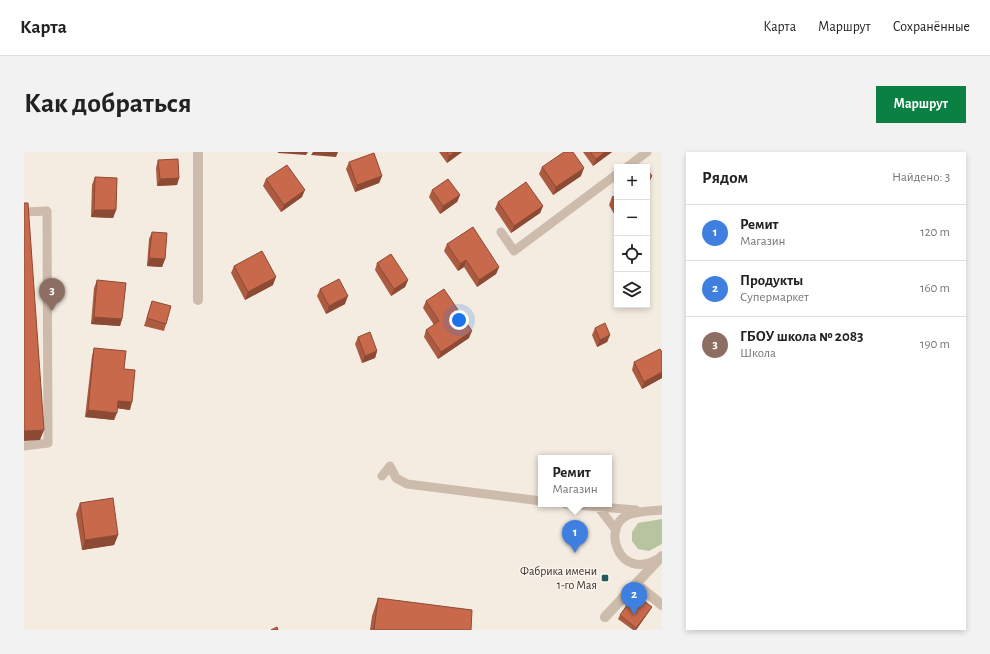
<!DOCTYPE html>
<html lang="ru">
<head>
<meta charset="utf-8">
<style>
  :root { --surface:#fff; --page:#f2f2f2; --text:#222; --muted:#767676; --line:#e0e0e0; --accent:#0b8043 }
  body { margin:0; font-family:"Alegreya Sans",sans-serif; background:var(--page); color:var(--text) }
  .controls { position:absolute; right:12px; top:12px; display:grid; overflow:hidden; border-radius:0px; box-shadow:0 2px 6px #0003 }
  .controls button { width:36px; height:36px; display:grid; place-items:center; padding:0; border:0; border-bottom:1px solid var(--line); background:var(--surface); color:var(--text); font:20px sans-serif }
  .you { position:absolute; left:435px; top:168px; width:14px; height:14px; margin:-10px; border:3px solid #fff; border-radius:50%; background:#1a73e8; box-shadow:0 0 0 6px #1a73e833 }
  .badge { display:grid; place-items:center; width:26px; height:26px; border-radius:50%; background:var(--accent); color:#fff; font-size:13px; font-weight:700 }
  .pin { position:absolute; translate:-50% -33px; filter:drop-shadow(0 1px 2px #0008) }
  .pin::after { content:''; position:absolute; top:21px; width:14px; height:12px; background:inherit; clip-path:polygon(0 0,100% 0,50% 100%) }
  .popup { position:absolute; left:514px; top:303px; width:74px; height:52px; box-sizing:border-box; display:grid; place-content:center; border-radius:0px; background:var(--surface); filter:drop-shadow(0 1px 3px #0005); font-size:13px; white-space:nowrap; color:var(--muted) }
  .popup b { font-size:15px; color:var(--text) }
  .popup::after { content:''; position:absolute; left:50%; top:100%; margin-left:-8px; border:8px solid transparent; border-top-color:var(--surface) }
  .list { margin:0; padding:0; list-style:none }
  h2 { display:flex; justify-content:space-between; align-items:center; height:52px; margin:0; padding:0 16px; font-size:17px }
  h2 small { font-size:13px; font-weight:400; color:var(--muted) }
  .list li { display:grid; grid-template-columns:26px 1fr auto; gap:12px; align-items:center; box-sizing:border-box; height:56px; padding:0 16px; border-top:1px solid var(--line) }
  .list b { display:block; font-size:15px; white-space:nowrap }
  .list p { margin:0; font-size:13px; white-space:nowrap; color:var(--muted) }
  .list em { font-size:13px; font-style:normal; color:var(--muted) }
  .icon { flex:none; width:22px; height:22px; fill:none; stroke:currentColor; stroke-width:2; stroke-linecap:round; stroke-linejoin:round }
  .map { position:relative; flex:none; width:638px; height:478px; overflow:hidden; border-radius:0px }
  header { display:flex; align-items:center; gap:24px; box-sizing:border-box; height:56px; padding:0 20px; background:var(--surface); border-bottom:1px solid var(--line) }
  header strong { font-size:19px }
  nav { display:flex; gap:22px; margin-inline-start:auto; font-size:14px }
  .intro { display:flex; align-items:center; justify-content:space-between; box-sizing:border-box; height:96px; padding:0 24px }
  h1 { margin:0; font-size:28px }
  .button { padding:10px 18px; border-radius:0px; background:var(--accent); color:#fff; font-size:14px; font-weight:700 }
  main { display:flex; gap:24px; padding:0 24px }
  aside { flex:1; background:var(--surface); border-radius:0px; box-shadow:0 2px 6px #0003 }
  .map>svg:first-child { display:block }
  .green { fill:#b8c4a0 }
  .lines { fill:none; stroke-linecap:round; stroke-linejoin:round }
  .service { stroke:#cdbbac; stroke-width:9 }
  .minor { stroke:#cdbbac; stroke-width:10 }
  .wall { fill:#ac5a40 }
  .shaded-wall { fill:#8c4a34 }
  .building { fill:#c8694b; stroke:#8c4a34 }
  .poi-dot { fill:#1f5a5e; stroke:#fbf5ee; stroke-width:1.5 }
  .labels { text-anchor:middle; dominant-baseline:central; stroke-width:3; stroke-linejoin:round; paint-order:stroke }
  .poi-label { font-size:12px; fill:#3b302b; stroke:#fbf5ee; text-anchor:end }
</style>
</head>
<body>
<header>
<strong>Карта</strong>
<nav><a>Карта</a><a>Маршрут</a><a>Сохранённые</a></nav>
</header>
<div class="intro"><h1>Как добраться</h1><a class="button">Маршрут</a></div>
<main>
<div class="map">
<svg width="638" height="478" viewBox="0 0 638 478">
  <rect width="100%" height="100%" fill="#f4ebe1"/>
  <!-- green -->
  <path class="green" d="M638,367V392L625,399L614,397L608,389V380L614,371Z"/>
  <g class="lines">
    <!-- service -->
    <path class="service" d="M603,15L623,0
      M0,60L23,59L24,291L0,294
      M477,80L490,99L593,22
      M358,324L366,314L372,326L383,332L517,349
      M541,352L612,358
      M575,356L592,378
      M634,407C594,430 577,374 604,363C614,359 627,359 638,358"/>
    <!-- minor -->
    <path class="minor" d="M174,0V148
      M612,432L638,453
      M581,465L638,404"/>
  </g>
  <!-- wall -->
  <path class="wall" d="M415,0H438L423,11Z
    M559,0H588L569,14Z
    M134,8L155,26L153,33L133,34L132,16Z
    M325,10L358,24L355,31L331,40L322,17Z
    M518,15L557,24L529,43L515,22Z
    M71,25L92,58L89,66L67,65L68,33Z
    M242,27L278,45L257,60L239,34Z
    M408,38L436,43L433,50L416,62L405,45Z
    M593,43V67L585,53L588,45Z
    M474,50L519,54L516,61L487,81L471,57Z
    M128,80L141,107L138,115L123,114L125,87Z
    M423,92L475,115L472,122L453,135L440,115L434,119L420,99Z
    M353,111L384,128L381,135L367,144L351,118Z
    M210,114L249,133L221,148L207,121Z
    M73,128L98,167L96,174L67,172L70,136Z
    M296,137L321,152L302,162L293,144Z
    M128,149L142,172L140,179L120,174Z
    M402,149L445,186L414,207L400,185L402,178L410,173L399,156Z
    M571,176L586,183L583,190L573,195L568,183Z
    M334,185L353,199L351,206L338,211L331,192Z
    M70,196L100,217L106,258L93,256L90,268L61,265L68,204Z
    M638,200V226L618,237L608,218L610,210Z
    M56,351L94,383L90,393L58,398L52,362Z
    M354,446L447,478H346L348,464Z
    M626,458L612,478H609L594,467L596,463Z"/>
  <!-- shaded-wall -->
  <path class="shaded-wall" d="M254,0H284L282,3L254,1Z
    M289,0H314L312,5L287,3Z
    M430,0H438L423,11L425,4Z
    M581,0H588L569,14L572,7Z
    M560,16L557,24L529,43L532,35Z
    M358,24L355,31L331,40L333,33Z
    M628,24L625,31L623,33V28Z
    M155,26L153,33L133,34L136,27Z
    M281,38L278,45L257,60L260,53Z
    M436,43L433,50L416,62L419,54Z
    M519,54L516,61L487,81L490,74Z
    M70,58H92L89,66L67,65Z
    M125,106L141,107L138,115L123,114Z
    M442,108L440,115L434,119L436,112Z
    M475,115L472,122L453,135L455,128Z
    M252,125L249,133L221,148L224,140Z
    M384,128L381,135L367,144L370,137Z
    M324,144L321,152L302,162L305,154Z
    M70,165L98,167L96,174L67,172Z
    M448,179L445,186L414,207L417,200Z
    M586,183L583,190L573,195L576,188Z
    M353,199L351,206L338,211L341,204Z
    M638,220V226L618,237L620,230Z
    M94,249L108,250L106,258L91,256Z
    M64,258L93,261L90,268L61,265Z
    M20,278L16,288L0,289V279Z
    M94,383L90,393L58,398L61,388Z
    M628,455L626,458L612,478V476Z"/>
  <!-- building -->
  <path class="building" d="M423,0H430L425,4Z
    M540,0H549L560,16L532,35L518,15Z
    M566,0H581L572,7Z
    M350,1L358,24L333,33L325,10Z
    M154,7L155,26L136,27L134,8Z
    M619,12L621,15H615Z
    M263,13L281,38L260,53L242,27Z
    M623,17L628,24L623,28Z
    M71,25L93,26L92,58H70Z
    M424,27L436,43L419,54L408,38Z
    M502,30L519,54L490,74L474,50Z
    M593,43V55L588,45Z
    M0,51H4L20,278L0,279Z
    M449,75L475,115L455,128L442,108L436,112L423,92Z
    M128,80L143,81L141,107L125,106Z
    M238,99L252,125L224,140L210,114Z
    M367,102L384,128L370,137L353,111Z
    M315,127L324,144L305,154L296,137Z
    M73,128L102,131L98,167L70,165Z
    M420,137L448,179L417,200L402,178L415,169L402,149Z
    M128,149L147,154L142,172L123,166Z
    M581,171L586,183L576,188L571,176Z
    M346,180L353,199L341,204L334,185Z
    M70,196L102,199L100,217L111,218L108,250L94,249L93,261L64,258Z
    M636,197L638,200V220L620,230L610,210Z
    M89,346L94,383L61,388L56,351Z
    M611,442L628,455L612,476L596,463Z
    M354,446L448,458L447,478H350Z
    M253,475L254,478H247Z"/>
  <!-- markers -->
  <rect class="poi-dot" x="577" y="422" width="8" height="8" rx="2"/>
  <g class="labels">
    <!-- poi labels -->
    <g class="poi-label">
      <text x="573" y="419">Фабрика имени<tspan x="573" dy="14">1-го Мая</tspan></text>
    </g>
  </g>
</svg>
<div class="controls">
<button>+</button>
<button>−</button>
<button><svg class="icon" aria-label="locate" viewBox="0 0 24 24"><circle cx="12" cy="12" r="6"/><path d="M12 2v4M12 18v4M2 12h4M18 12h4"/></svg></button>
<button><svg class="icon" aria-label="layers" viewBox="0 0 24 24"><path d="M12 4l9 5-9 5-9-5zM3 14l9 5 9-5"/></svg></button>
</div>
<div class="you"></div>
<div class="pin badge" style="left:551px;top:401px;background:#3f7fe0">1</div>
<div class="popup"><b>Ремит</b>Магазин</div>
<div class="pin badge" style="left:610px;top:463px;background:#3f7fe0">2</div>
<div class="pin badge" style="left:28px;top:159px;background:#8d6e63">3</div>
</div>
<aside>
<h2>Рядом<small>Найдено: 3</small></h2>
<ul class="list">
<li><span class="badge" style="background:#3f7fe0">1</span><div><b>Ремит</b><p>Магазин</p></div><em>120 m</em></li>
<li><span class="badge" style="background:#3f7fe0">2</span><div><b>Продукты</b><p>Супермаркет</p></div><em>160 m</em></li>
<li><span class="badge" style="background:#8d6e63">3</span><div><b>ГБОУ школа № 2083</b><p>Школа</p></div><em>190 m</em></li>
</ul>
</aside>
</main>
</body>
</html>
